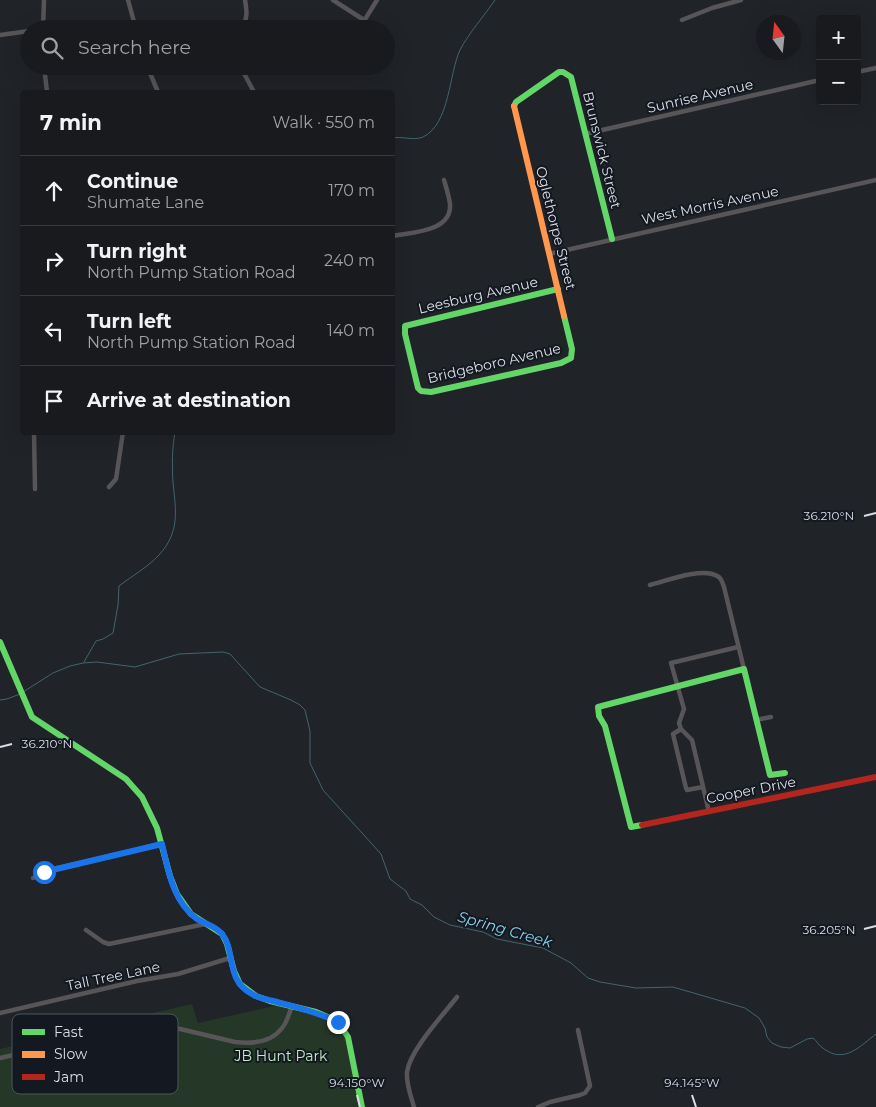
<!DOCTYPE html>
<html lang="en">
<head>
<meta charset="utf-8">
<style>
  :root { --surface:#181a1e; --page:#212327; --text:#f1f3f6; --muted:#9fa1a4; --line:#36383c }
  body { margin:0; font-family:Montserrat,sans-serif; background:var(--page); color:var(--text) }
  .controls { position:absolute; right:15px; top:15px; display:grid; overflow:hidden; border-radius:5px; box-shadow:0 5px 20px #0002 }
  .controls button { width:45px; height:45px; display:grid; place-items:center; padding:0; border:0; border-bottom:1px solid var(--line); background:var(--surface); color:var(--text); font:25px sans-serif }
  .compass { position:absolute; left:756px; top:15px; width:45px; height:45px; border-radius:50%; background:var(--surface); box-shadow:0 5px 20px #0002; rotate:345deg }
  .stop { position:absolute; width:15px; height:15px; margin:-11px; border:4px solid #1a73e8; border-radius:50%; background:#fff }
  .stop.end { background:#1a73e8; border-color:#fff; box-shadow:0 1px 5px #0008 }
  .list { margin:0; padding:0; list-style:none }
  h2 { display:flex; justify-content:space-between; align-items:center; height:65px; margin:0; padding:0 20px; font-size:21px }
  h2 small { font-size:16px; font-weight:400; color:var(--muted) }
  .list li { display:grid; grid-template-columns:32px 1fr auto; gap:15px; align-items:center; box-sizing:border-box; height:70px; padding:0 20px; border-top:1px solid var(--line) }
  .list b { display:block; font-size:19px; white-space:nowrap }
  .list p { margin:0; font-size:16px; white-space:nowrap; color:var(--muted) }
  .list em { font-size:16px; font-style:normal; color:var(--muted) }
  .icon { flex:none; width:28px; height:28px; fill:none; stroke:currentColor; stroke-width:2; stroke-linecap:round; stroke-linejoin:round }
  .map { position:relative; flex:none; width:876px; height:1107px; overflow:hidden }
  .search { position:absolute; background:var(--surface); box-shadow:0 5px 20px #0002; left:20px; top:20px; width:375px; height:55px; display:flex; align-items:center; gap:12px; box-sizing:border-box; padding:0 18px; border-radius:28px; color:var(--muted); font-size:19px }
  .panel { position:absolute; background:var(--surface); box-shadow:0 5px 20px #0002; left:20px; top:90px; width:375px; height:345px; border-radius:5px }
  .map>svg:first-child { display:block }
  .green { fill:#253727 }
  .lines { fill:none; stroke-linecap:round; stroke-linejoin:round }
  .stream { stroke:#426470; stroke-width:1 }
  .street { stroke:#575557; stroke-width:4.5 }
  .fast { stroke:#63d668; stroke-width:6 }
  .slow { stroke:#ff974d; stroke-width:6 }
  .jam { stroke:#b3261e; stroke-width:6 }
  .route { stroke:#1a73e8; stroke-width:6 }
  .ticks { fill:none; stroke:#dbdfe5; stroke-width:2 }
  .labels { text-anchor:middle; dominant-baseline:central; stroke-width:4; stroke-linejoin:round; paint-order:stroke }
  .street-label { font-size:14px; fill:#dbdfe5; stroke:#131821 }
  .park-label { font-size:14px; fill:#c0edc1; stroke:#131821 }
  .water-label { font-size:15px; font-style:italic; fill:#8dd2ea; stroke:#131821 }
  .key { fill:#131821; stroke:#4f545c; stroke-width:1 }
  .key-label { font-size:14px; fill:#dbdfe5 }
  .ticks-label { font-size:12px; text-anchor:middle; fill:#dbdfe5; stroke:#131821; stroke-width:4; stroke-linejoin:round; paint-order:stroke }
</style>
</head>
<body>
<div class="map">
<svg width="876" height="1107" viewBox="0 0 876 1107">
  <rect width="100%" height="100%" fill="#202328"/>
  <!-- green -->
  <path class="green" d="M192,1004L198,1023L283,1004L327,1017L345,1028L362,1107H0V1049Z"/>
  <g class="lines">
    <!-- stream -->
    <path class="stream" d="M392,138C402,136 414,141 423,137C450,124 449,73 460,50C468,34 485,15 495,0
      M84,662L96,641L103,639L113,633L118,605L119,586C132,576 148,567 159,555C180,532 176,511 173,483C172,466 172,449 175,432
      M23,692L53,673L70,666L83,663L97,662L135,667L179,654L223,652L230,654L260,687L291,700L300,705L305,710L310,731V763L323,790L381,854L390,879L406,891L410,899L422,905L434,917L450,925L483,932L497,939L543,948L571,963L588,978L600,982L636,988L673,987L745,1008L759,1018L765,1028L767,1037L772,1043L781,1047L790,1048L807,1039L813,1038C817,1041 819,1046 824,1049C845,1064 860,1046 876,1034
      M0,700L7,699L20,694"/>
    <!-- street -->
    <path class="street" d="M128,0L136,29
      M333,0L364,20
      M682,20L712,8L741,0
      M43,29L44,0
      M241,29C248,19 247,11 245,0
      M359,29L377,0
      M0,35L29,31
      M44,66L47,92
      M147,66L158,92
      M240,66L254,92
      M857,72L876,68
      M585,134L820,80
      M392,236C412,232 452,232 450,204C449,196 446,187 444,180
      M549,254L876,180
      M34,432L35,489
      M109,487L116,479L123,432
      M650,585C666,581 700,568 715,575C721,577 722,581 724,587L744,669
      M756,720L771,717
      M681,729L673,734L686,788L687,790L703,787
      M709,812L692,740L681,729L679,723L684,709L671,663L738,647
      M33,878L53,869L162,844
      M86,930L103,942L109,944L205,924
      M0,1013L137,981L178,974L230,958
      M0,1058L155,1023L235,1042C252,1044 271,1043 282,1028C287,1023 289,1013 292,1006
      M414,1107C411,1096 406,1084 407,1072C410,1050 443,1015 457,997
      M538,1107L550,1102L580,1095L585,1093L590,1086L578,1030"/>
    <!-- fast -->
    <path class="fast" d="M514,106L516,102L559,72H563L571,77L612,239
      M558,289L405,326V334L418,388L421,391L431,392L561,363L571,358L572,349L564,316
      M0,642L32,717L126,779L142,797L157,828L170,876L177,894L191,914L222,934L227,944L234,971L240,984L256,996L270,1001L316,1012L330,1018L341,1026L348,1037L362,1107
      M642,825L631,827L605,726L599,716L598,707L744,669L770,775L785,773"/>
    <!-- slow -->
    <path class="slow" d="M514,106L564,316"/>
    <!-- jam -->
    <path class="jam" d="M642,825L876,777"/>
  </g>
  <g class="lines">
    <!-- route -->
    <path class="route" d="M44,872L162,844C168,870 173,902 197,919C205,924 216,926 222,934C236,951 225,980 252,994C258,998 266,999 273,1001C295,1007 318,1012 338,1022"/>
  </g>
  <!-- ticks -->
  <path class="ticks" d="M864,516L876,513M0,747L12,744M864,929L876,926M357,1095L360,1107M692,1095L696,1107"/>
  <g class="labels">
    <!-- street labels -->
    <g class="street-label">
      <text transform="translate(700 96) rotate(-13)">Sunrise Avenue</text>
      <text transform="translate(602 150) rotate(76)">Brunswick Street</text>
      <text transform="translate(710 205) rotate(-12)">West Morris Avenue</text>
      <text transform="translate(556 228) rotate(76)">Oglethorpe Street</text>
      <text transform="translate(478 295) rotate(-13)">Leesburg Avenue</text>
      <text transform="translate(494 363) rotate(-13)">Bridgeboro Avenue</text>
      <text transform="translate(751 790) rotate(-11)">Cooper Drive</text>
      <text transform="translate(113 976) rotate(-12)">Tall Tree Lane</text>
    </g>
    <!-- park labels -->
    <g class="park-label">
      <text x="281" y="1056">JB Hunt Park</text>
    </g>
    <!-- water labels -->
    <g class="water-label">
      <text transform="translate(505 929) rotate(16)">Spring Creek</text>
    </g>
  </g>
  <!-- legend -->
  <rect x="12" y="1014" width="166" height="80" rx="8" class="key"/>
  <rect x="22" y="1029" width="23" height="6" fill="#63d668"/>
  <rect x="22" y="1051" width="23" height="7" fill="#ff974d"/>
  <rect x="22" y="1074" width="23" height="6" fill="#b3261e"/>
  <g class="key-label">
    <text x="54" y="1037">Fast</text>
    <text x="54" y="1059">Slow</text>
    <text x="54" y="1082">Jam</text>
  </g>
  <g class="ticks-label">
    <text x="829" y="520">36.210°N</text>
    <text x="47" y="748">36.210°N</text>
    <text x="829" y="934">36.205°N</text>
    <text x="357" y="1087">94.150°W</text>
    <text x="692" y="1087">94.145°W</text>
  </g>
</svg>
<div class="controls">
<button>+</button>
<button>−</button>
</div>
<svg class="compass" viewBox="-18 -18 36 36"><path d="M0-13l5 13h-10z" fill="#e53935"/><path d="M0 13l5-13h-10z" fill="#9fa1a4"/></svg>
<div class="stop" style="left:44px;top:872px"></div>
<div class="stop end" style="left:338px;top:1022px"></div>
<div class="search"><svg class="icon" aria-label="search" viewBox="0 0 24 24"><circle cx="10" cy="10" r="6"/><path d="M15 15l6 6"/></svg>Search here</div>
<section class="panel">
<h2>7 min<small>Walk · 550 m</small></h2>
<ul class="list">
<li><svg class="icon" aria-label="ahead" viewBox="0 0 24 24"><path d="M12 20V5M6 11l6-6 6 6"/></svg><div><b>Continue</b><p>Shumate Lane</p></div><em>170 m</em></li>
<li><svg class="icon" aria-label="right" viewBox="0 0 24 24"><path d="M7 20v-9h11M14 6l5 5-5 5"/></svg><div><b>Turn right</b><p>North Pump Station Road</p></div><em>240 m</em></li>
<li><svg class="icon" aria-label="left" viewBox="0 0 24 24"><path d="M17 20v-9H6M10 6l-5 5 5 5"/></svg><div><b>Turn left</b><p>North Pump Station Road</p></div><em>140 m</em></li>
<li><svg class="icon" aria-label="arrive" viewBox="0 0 24 24"><path d="M6 21V4h12l-3 4 3 4H6"/></svg><div><b>Arrive at destination</b></div></li>
</ul>
</section>
</div>
</body>
</html>
